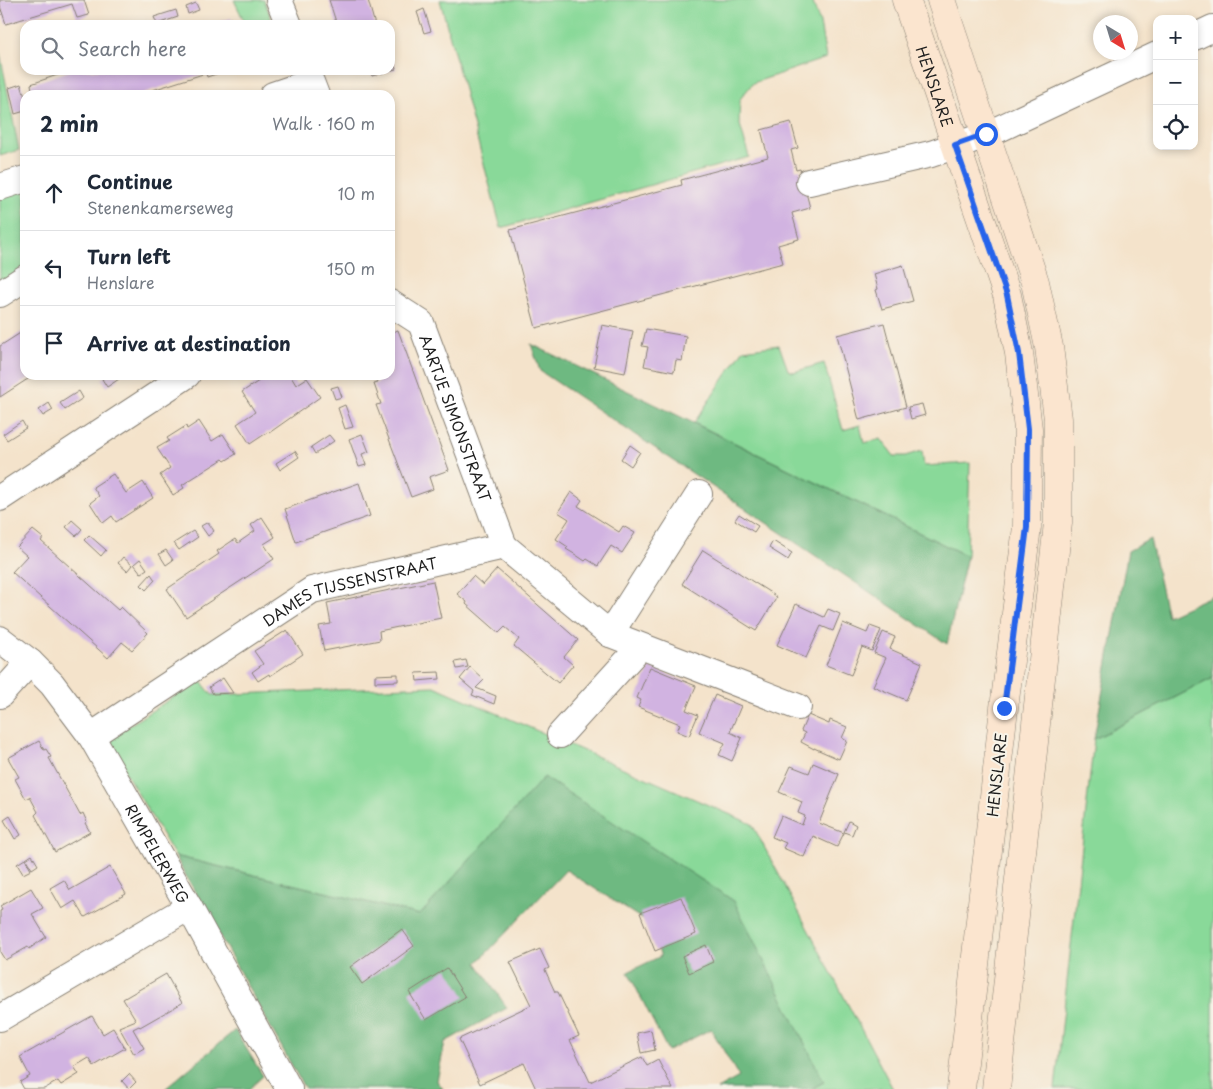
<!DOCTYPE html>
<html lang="en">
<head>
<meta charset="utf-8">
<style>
  :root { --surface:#fff; --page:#f6f6f7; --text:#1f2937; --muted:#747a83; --line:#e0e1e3 }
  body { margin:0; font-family:"Playpen Sans",sans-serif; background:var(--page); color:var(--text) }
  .controls { position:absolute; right:15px; top:15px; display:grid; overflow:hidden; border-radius:10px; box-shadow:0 2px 8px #0003 }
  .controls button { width:45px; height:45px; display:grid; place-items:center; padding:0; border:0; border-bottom:1px solid var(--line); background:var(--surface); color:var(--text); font:25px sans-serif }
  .compass { position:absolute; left:1093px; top:15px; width:45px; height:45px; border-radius:50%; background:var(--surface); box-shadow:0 2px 8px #0003; rotate:142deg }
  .stop { position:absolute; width:15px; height:15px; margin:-11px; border:4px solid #2563eb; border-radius:50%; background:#fff }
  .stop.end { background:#2563eb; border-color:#fff; box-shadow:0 1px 5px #0008 }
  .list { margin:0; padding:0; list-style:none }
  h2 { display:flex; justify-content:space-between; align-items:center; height:65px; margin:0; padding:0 20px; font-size:21px }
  h2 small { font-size:16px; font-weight:400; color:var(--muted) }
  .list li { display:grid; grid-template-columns:32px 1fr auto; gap:15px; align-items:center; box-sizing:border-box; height:75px; padding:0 20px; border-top:1px solid var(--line) }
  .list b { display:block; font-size:19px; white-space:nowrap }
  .list p { margin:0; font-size:16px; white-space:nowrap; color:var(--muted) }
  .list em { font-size:16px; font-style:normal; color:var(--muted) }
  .icon { flex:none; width:28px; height:28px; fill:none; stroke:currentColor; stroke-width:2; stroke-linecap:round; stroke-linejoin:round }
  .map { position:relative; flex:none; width:1213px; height:1089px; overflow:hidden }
  .search { position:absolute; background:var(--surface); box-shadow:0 2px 8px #0003; left:20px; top:20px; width:375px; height:55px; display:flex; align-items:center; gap:12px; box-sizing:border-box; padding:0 18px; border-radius:15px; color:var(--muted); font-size:19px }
  .panel { position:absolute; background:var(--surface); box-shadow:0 2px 8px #0003; left:20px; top:90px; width:375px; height:290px; border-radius:15px }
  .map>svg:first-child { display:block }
  .green { fill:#89d999; stroke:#527a5a }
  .forest { fill:#6eb981; stroke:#456a4e }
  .building { fill:#d1b3e1 }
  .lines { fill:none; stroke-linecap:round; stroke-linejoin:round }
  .street-casing { stroke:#888074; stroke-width:28 }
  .secondary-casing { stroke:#888074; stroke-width:29 }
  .street { stroke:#fff; stroke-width:26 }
  .secondary { stroke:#fbe5cf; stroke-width:28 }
  .route { stroke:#2563eb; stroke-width:6 }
  .labels { text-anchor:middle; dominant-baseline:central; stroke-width:4; stroke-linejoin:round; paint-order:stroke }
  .street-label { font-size:15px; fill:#1c1c1c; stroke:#f7f3e8 }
</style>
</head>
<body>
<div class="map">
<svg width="1213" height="1089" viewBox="0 0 1213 1089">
  <rect width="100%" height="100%" fill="#f7f3e8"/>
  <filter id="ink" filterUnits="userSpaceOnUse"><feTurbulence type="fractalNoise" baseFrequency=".02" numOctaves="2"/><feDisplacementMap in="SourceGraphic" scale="10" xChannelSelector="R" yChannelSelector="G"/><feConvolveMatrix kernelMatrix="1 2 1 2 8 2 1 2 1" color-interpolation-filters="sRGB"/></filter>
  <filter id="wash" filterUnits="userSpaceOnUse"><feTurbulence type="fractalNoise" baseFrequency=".0096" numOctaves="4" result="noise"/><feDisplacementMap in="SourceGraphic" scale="20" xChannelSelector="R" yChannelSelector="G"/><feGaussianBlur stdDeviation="1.12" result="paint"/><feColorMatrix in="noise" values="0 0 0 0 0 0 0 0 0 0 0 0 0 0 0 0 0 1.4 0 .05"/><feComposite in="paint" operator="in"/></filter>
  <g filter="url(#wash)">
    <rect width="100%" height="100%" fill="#f4e3cb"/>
    <!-- green -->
    <path class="green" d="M234,0H264L274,25H246Z
      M440,0H812L820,23L826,58L753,83L740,99L739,121L749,157L501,228Z
      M0,53L19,150L0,156Z
      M25,187V267L0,283V195Z
      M779,345L788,370L794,372L824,363L843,430L860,425L864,443L881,439L894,456H905L922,451L924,466L970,463L967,556L694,423L743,350Z
      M1213,678V1089H1055L1094,739Z
      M200,680L212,695L434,686L752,824L893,1089H811L824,1082L545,777L420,915L175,856L112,750C109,742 112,739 117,733Z"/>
    <!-- forest -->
    <path class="forest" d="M531,344L967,556L947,644L540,371Z
      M1150,539L1167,616L1213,595V678L1094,739L1128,551Z
      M544,777L734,901L824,1082L811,1089H717L739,1077L711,1029L668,1051L628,972L661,956L645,921L566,870L477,963L507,1008L445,1042L437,1081L443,1089H305L175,856L420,915Z
      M235,1030L263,1076L249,1089H165Z"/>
    <g id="blocks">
      <!-- building -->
      <path class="building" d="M0,0H84L89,15L77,18L72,4L6,24L0,6Z
        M329,0H368L375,25H337Z
        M196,3L199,10L188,14L186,7Z
        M424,9L431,31L424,33L417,12Z
        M176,10L178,17L157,24L154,17Z
        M231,18L233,25H211Z
        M390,52L396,69L372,76L370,70H390Z
        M72,70H228L207,77L206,73L137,95H33L31,84Z
        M21,84L25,97V111L15,114L9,88Z
        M791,122L798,148L791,150L796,170L800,169L810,208L792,213L799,239L778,245L783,263L536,328L510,230L682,185L681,180L768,157L761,130Z
        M903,265L913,301L882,309L876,290L878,289L874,274Z
        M884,323L906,407L859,420L837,335Z
        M602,325L633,331L625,373L594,367Z
        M646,329L686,336L682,361L676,360L674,372L644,366L648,347L642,346Z
        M25,330V375H34L0,397V346Z
        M398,330L449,470L429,477L433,489L411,497L376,405L381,404L374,384L378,383L375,375H390V333Z
        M108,375H117L119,379L107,387L102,379Z
        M268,375H290L296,385L307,378L320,397L269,433L268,432L250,444L237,424L255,412L242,392Z
        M338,386L342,397L335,399L331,388Z
        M79,391L83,398L65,410L60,403Z
        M49,403L53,410L43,416L39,410Z
        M922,404L925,415L911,419L908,407Z
        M345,405L353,427L345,429L338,408Z
        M22,421L26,428L7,440L3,434Z
        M199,421L212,441L223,434L236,454L225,461L223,459L182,485L184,488L173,495L160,475L170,468L157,448L169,441L167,438L186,426L187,429Z
        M362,434L369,452L362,454L366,465L359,467L349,439Z
        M329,435L334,441L315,454L311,447Z
        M630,445L640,452L631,466L621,459Z
        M295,451L299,457L280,470L276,463Z
        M113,474L126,493L143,482L153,498L116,522L112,516L103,523L90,503L99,496L93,487Z
        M359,483L370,516L296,542L285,509Z
        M571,492L582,500L578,506L619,532L623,526L635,533L622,553L611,546L598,566L587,559L585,561L576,555L566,549L568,547L556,539L569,519L558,512Z
        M739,514L758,526L754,532L735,520Z
        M262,517L275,537L264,544L274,559L186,617L167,589L219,554L217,551L235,539L238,543L255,531L251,525Z
        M72,520L82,529L76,536L66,527Z
        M208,522L214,531L208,536L201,526Z
        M33,530L43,538L41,541L118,610L121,607L148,633L132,650L122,642L108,658L12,572L27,556L17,547Z
        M193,531L198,537L179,550L174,543Z
        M89,535L106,550L101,556L84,540Z
        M773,541L792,553L788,560L769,548Z
        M166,550L173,560L166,565L159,554Z
        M703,550L777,597L756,631L682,584Z
        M123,557L132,565L127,571L118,563Z
        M140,559L147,569L141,573L134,564Z
        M497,569L578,640L564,657L573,665L558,683L514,646L519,639L505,627L499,633L466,604L467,602L457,594L473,576L483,585Z
        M151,574L155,580L146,590L141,585Z
        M433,581L441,618L379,631L380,640L324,651L319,626L331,624L327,603Z
        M796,604L824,617L828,609L840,614L833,631L821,626L806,658L777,645Z
        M843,623L867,633L870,626L881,630L872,651L862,647L851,675L826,665Z
        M287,630L303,654L270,676L269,674L258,681L252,672L263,664L254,651Z
        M883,632L895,637L890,649L922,663L906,700L873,686L886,658L874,653Z
        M466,660L468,667L457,669L455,662Z
        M470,667L484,680L476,688L496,696L494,704L472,695L474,691L460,679Z
        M650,667L696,686L686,710L698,715L689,736L677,731L680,724L638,707L641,700L637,698Z
        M439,672L440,679L417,681L416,673Z
        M398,674V681L375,682V675Z
        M223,678L233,693L213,694L209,687Z
        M715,695L741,706L730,732L742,738L732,761L719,755L725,743L699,732Z
        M808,715L829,724L830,720L847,727L842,738L847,741L839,759L814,748V749L801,742L805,733L801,731Z
        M39,741L44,750L46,749L51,757L49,758L80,815L83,813L87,822L85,823L90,832L55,852L35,815L38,812L30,797L26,799L15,779L19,777L8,758Z
        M813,763L839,774L819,823L844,833L837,847L813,836L804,857L783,848L786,843L772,837L781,816L802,825L805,816L798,813L802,802L779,792L791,766L809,773Z
        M10,816L21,835L15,839L4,820Z
        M849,821L856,825L852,835L844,832Z
        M32,855L38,865L32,869L26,859Z
        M25,859L31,870L23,874L17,864Z
        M110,867L126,894L85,917L75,901L62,909L50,888L64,880L70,890Z
        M31,888L43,908L32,914L46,937L29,949L28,947L5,960L0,952V911L2,910L0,906Z
        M681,897L696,934L655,951L640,913Z
        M402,929L414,946L362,984L350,967Z
        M706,945L713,962L689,973L682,956Z
        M540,949L549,968L545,970L555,992H558L579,1036L570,1040L590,1082L642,1057L647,1066L658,1060L673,1089H536L524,1063L480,1084L459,1039L531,1005L510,962Z
        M447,968L465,997L426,1020L409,992Z
        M166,974L182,1003L140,1027L139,1026L133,1029L144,1048L134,1054L119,1027L136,1020L123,999Z
        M92,1016L103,1034L113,1028L125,1048L94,1066L89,1058L74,1067L79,1074L61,1085L58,1081L44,1089H24L20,1082L30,1076L20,1057Z
        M651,1030L655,1050L641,1053L637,1033Z
        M129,1074L136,1082L129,1089L122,1081Z"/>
    </g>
  </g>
  <g filter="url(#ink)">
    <use href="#blocks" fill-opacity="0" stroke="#888074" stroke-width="1"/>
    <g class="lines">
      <!-- street casing -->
      <g class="street-casing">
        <g id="street">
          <path d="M279,0L289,25"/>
          <path d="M1194,37L1213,28"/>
          <path d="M273,95L311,82L316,95"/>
          <path d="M809,182L931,154L986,135L1157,55"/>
          <path d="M0,187L25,179"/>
          <path d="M0,294L25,278"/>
          <path id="s1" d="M390,303L421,323L504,546"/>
          <path d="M0,498L187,375"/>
          <path d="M610,634L699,494"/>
          <path id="s2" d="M0,639L30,662L52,684L91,736L189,907L289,1089"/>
          <path d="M0,695L30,662"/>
          <path d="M560,735L640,647"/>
          <path id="s3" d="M91,736L312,590L504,546L610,634L798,707"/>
          <path d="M0,1018L189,907"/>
        </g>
      </g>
      <!-- secondary casing -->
      <g class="secondary-casing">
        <g id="secondary">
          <path id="s4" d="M906,0L1007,295L1019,353L1028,429L1027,527L1004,708L961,1089"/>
          <path d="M941,0L1035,282L1049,347L1058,419V523L996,1089"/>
        </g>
      </g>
      <!-- street -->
      <use href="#street" class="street"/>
      <!-- secondary -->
      <use href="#secondary" class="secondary"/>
    </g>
  </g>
  <g class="lines" filter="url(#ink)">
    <!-- route -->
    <path class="route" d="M986,134L955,145L1007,295L1019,353L1028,429L1027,527L1004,708"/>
  </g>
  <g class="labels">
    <!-- street labels -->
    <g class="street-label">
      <text stroke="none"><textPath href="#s4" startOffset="91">HENSLARE</textPath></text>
      <text stroke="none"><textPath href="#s1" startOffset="138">AARTJE SIMONSTRAAT</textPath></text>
      <text stroke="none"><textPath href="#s3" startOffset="300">DAMES TIJSSENSTRAAT</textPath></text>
      <text transform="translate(996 775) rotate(-84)">HENSLARE</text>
      <text stroke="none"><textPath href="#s2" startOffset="269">RIMPELERWEG</textPath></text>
    </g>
  </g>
</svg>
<div class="controls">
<button>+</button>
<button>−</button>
<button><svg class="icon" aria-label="locate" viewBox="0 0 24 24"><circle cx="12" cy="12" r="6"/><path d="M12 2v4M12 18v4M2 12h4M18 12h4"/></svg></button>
</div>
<svg class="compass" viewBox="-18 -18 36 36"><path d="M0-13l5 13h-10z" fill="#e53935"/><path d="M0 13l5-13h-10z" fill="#747a83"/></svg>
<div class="stop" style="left:986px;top:134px"></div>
<div class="stop end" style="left:1004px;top:708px"></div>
<div class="search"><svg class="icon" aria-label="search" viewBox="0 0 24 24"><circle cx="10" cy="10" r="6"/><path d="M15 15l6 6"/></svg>Search here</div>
<section class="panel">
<h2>2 min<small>Walk · 160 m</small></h2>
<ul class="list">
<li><svg class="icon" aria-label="ahead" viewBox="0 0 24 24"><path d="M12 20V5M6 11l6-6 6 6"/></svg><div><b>Continue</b><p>Stenenkamerseweg</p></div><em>10 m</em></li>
<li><svg class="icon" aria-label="left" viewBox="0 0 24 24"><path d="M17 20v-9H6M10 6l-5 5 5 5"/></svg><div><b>Turn left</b><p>Henslare</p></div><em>150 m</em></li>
<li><svg class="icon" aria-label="arrive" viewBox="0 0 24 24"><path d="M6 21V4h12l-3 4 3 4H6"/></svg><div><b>Arrive at destination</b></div></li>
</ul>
</section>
</div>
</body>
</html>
